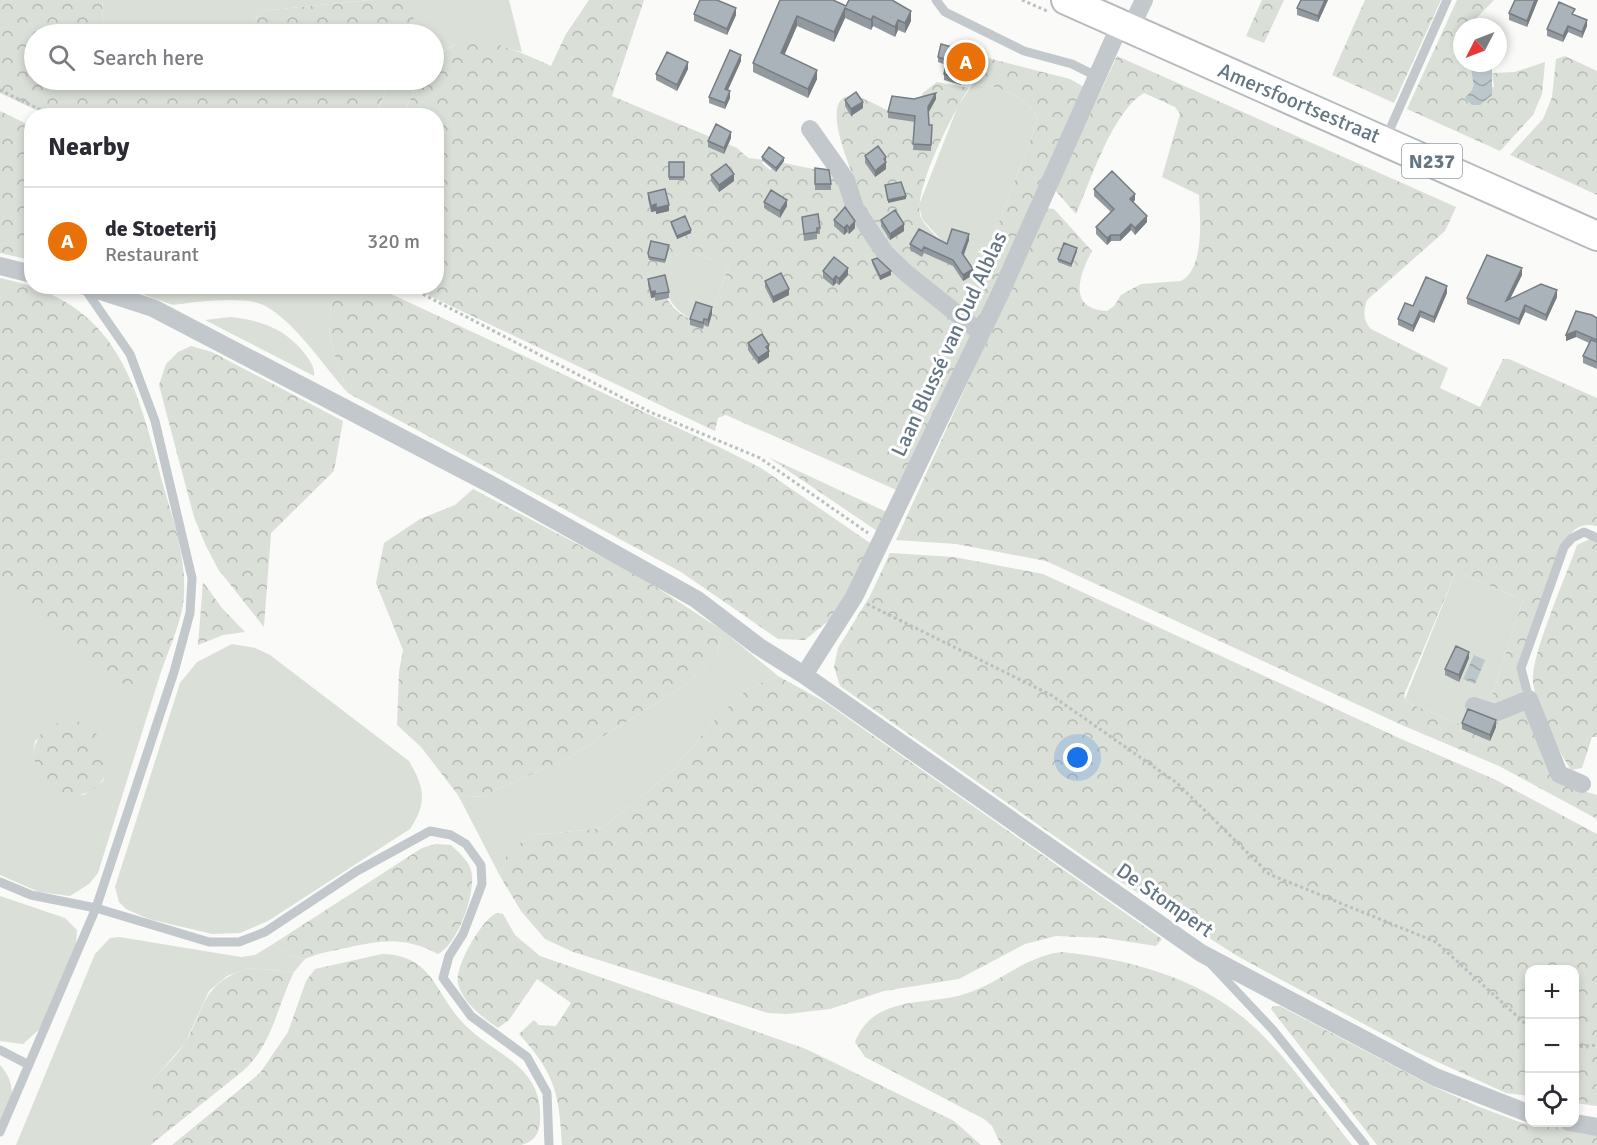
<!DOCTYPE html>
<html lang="en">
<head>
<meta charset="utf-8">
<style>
  :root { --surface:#fff; --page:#f7f7f7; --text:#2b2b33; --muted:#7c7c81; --line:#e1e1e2; --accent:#e4572e }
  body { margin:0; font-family:Signika,sans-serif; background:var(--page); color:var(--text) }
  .controls { position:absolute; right:18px; bottom:18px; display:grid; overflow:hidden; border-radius:12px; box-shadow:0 3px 9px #0003 }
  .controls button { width:54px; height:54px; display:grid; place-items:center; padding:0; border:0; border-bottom:2px solid var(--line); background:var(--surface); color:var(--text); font:30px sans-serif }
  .compass { position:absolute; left:1453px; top:18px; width:54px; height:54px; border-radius:50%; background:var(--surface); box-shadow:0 3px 9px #0003; rotate:228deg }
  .you { position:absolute; left:1078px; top:758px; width:21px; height:21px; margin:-15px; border:4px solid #fff; border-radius:50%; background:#1a73e8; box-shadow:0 0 0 9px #1a73e833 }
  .badge { display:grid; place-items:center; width:39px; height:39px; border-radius:50%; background:var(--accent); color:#fff; font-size:20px; font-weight:700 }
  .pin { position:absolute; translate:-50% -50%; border:3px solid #fff; box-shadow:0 2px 6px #0006 }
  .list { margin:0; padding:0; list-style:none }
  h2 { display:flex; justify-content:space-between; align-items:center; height:78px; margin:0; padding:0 24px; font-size:26px }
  h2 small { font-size:20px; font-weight:400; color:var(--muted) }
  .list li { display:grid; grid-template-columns:39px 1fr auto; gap:18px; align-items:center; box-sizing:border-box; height:108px; padding:0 24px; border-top:2px solid var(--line) }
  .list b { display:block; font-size:22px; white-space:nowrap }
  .list p { margin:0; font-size:20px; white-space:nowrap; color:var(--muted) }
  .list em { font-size:20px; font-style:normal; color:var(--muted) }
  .icon { flex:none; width:33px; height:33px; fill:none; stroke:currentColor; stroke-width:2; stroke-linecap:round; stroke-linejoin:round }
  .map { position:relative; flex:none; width:1597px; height:1145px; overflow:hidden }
  .search { position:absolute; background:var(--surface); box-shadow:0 3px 9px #0003; left:24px; top:24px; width:420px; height:66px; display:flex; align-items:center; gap:15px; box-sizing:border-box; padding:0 21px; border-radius:33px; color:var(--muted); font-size:22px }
  .panel { position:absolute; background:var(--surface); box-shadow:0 3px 9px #0003; left:24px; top:108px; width:420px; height:186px; border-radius:24px }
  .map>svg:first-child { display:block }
  .grass { fill:#dadfd7; fill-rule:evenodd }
  .forest { fill:url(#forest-crowns); fill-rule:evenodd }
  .water { fill:url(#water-waves) }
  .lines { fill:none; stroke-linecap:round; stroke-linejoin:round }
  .primary-casing { stroke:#b5babe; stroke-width:32 }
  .path { stroke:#bbbfc2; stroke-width:3; stroke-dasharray:3 3; stroke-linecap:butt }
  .lane { stroke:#c3c8cc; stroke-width:9 }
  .street { stroke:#c3c8cc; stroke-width:18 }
  .primary { stroke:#fff; stroke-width:28 }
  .wall { fill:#929a9f }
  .shaded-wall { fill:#777d82 }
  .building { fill:#aab3b9; stroke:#777d82; stroke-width:1.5 }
  .labels { text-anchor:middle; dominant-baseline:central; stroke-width:6; stroke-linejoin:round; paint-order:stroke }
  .shield { fill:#fff; stroke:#939fa8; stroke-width:1.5 }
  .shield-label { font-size:20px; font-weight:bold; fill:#657683 }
  .street-label { font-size:21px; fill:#657683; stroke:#fff }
</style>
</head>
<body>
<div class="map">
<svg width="1597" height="1145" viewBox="0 0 1597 1145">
  <defs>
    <pattern id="forest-crowns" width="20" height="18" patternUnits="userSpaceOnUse" patternTransform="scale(1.5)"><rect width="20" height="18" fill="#dadfd7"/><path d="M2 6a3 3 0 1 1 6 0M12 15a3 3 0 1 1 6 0" fill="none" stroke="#b4b9b4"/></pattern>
    <pattern id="water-waves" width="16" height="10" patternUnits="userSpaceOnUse" patternTransform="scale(1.5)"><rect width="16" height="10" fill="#bbc7cb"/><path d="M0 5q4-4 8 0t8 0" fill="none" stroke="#9ca6aa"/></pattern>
  </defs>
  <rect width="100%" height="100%" fill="#fafaf8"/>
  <!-- grass -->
  <path class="grass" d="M102,0H371L260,11L250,34H118L103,23Z
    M404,0H509L522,52C486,43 463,30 434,60V34H410L412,30Z
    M391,80H419L403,115L375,116Z
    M973,84C994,83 1033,99 1038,120L991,243L962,263L922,219L919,205L958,106Z
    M683,252H691L729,266L707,326C671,312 667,300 658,264Z
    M204,287H344C313,313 338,362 348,393C325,368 292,317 261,304C240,296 195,302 173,305L200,292Z
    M230,317C261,320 286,329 305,354C310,360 315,368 314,376L205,320Z
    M1455,574H1463L1523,600L1488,708L1477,731L1413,705L1405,699Z
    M0,587L57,637L122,683L131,685L160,675L98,873L89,884L70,896L39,892L0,875ZM49,728L107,761L103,781L84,795C54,794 48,779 33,756L35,741Z
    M722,630L778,676L749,688L719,715L673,770L603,828L535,835L510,849L500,876L458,795L480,797L568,758L684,686L717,656Z
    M232,644L255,648L270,655L409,761C424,787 428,802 410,829L268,921L240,933L212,934L149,919L126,909L119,902L115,887L180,683L197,662Z
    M0,896L65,918L77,930L76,946L45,1024L23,1044L0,1041Z
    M119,937L241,957L255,955L273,944L291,956L305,959L294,972L249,968L227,976L209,991L185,1043L153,1080V1143L151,1145H16L95,954L110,938Z
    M0,1065C20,1087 11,1108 0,1132Z"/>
  <!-- forest -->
  <path class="forest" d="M0,0H102L103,23L118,34H34V80H391L375,115H47L0,93Z
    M371,0H404L415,11L410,34H250L260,11Z
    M589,0H644L612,96L737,148L748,158L764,160L762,163L770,170L779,162L833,173L849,205L975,333L901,492L726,415L718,418L715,431L411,287L436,286V116H403L419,80H434V60C443,51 456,42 470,40C487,37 534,58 551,66L566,34ZM683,252H691L729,266L707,326C691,320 673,313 666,296C662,285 664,276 658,264Z
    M1262,0H1284L1264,43L1246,36Z
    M1365,0H1441L1394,103L1332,75Z
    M1457,0H1494L1468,27H1462V35L1453,53L1462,59V63H1470L1474,88L1471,92L1494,87L1492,73L1515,72L1545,62L1542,94L1533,115L1500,151L1407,109Z
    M1117,56L1456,207L1445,231L1367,300C1363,312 1363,320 1371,329L1448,368L1440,388L1480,407L1503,359H1509L1597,398V526C1580,522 1573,529 1565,542L1521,666L1523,686L1521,694L1488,708L1523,600L1463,574H1455L1404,695L1405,699L1413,705L1477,731L1526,707L1573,788L1597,795V819L1499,766L1404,726L1046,561L956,544L896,540L1047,208L1054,209L1092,251C1079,275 1067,309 1107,311L1114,306L1121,295L1141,284L1181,281C1205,268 1200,218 1199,195L1162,177L1180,114L1175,107L1144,93C1112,112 1091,180 1076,214L1055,190Z
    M1565,56L1597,71V195L1510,155L1543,119L1552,97L1556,59Z
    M984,57L1070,79L1084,87L980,323C956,305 928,288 906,268C897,259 867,221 862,209C858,199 857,188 854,178C849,165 820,98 850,96C862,95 883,109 896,114L919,101L923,93L937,82L969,88C954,111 911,193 921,218C926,228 952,251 961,263L965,255L981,252L991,243L1038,120C1033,99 994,83 973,84Z
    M0,111L31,126V260L0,253Z
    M0,278C120,302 136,384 164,488C175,526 190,571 182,610C177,632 167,654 160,675C151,679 139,686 129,685C106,683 20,607 0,587Z
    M122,287H204L200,292L173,305Z
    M344,287H376L721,448L761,468L873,545L838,613L805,640L778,639L681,572L348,393C338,362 313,313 344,287Z
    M191,346L212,352L343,421L334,471L271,533L264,627L218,569L206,546L194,517L174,442L159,385L166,364L178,352Z
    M768,457L891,514L880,533Z
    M473,489L642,578L722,630L717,656L684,686L568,758L480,797L458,795L421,747L397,725L399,672L403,650L376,583L384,543L420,519L455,505Z
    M1590,539L1597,542V737H1592L1582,768L1571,770C1557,748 1535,707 1533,681C1531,655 1567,574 1577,545Z
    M890,553L954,557L1043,574L1399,738L1494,779L1597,834V1106L1575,1103L1574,970H1530L1529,1096L1506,1093L1418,1053L1239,957L1113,877L840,686L834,667L838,648L870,596Z
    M203,582L222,608L245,632L223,635L198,645Z
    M778,676L825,702L1162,939L1156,946L1105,938L1056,936L1025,944L959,979L884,991L830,1009L787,1014L768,1013L573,952L545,939L521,911L500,876L509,849L535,835L603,828L673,770L719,715L749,688Z
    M75,720C156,756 69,846 33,757C36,731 49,722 75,720Z
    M436,844L451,845C458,852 469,861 471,870C477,891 458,944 438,954C404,936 382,940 346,948C331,951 318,953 305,959L291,956L273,944L422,848Z
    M497,913L503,914L515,935L540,956L806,1049L954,1121L981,1145H562C559,1092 555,1074 519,1034L534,1020L539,1025L556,1026L571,1003L537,979L509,1020L498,1028C483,1018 462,1002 458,983C454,968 482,918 497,913Z
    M1062,952C1126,959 1194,976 1245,1019C1286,1054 1318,1103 1352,1145H1001L992,1126L984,1119L865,1057L855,1042C875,991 933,1008 973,991C1006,978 1025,957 1062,952Z
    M382,954C434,955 435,995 465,1025C497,1057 544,1066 540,1122C539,1134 534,1142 521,1145H172L260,1073L288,1032L306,981L315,969Z
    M249,968L294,972C277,1006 273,1043 244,1070L153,1143V1080C163,1068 178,1055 186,1041C207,1003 203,983 249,968Z
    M1273,1006H1280L1430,1085L1477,1106L1522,1123L1597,1131V1145H1377L1271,1009Z"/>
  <!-- water -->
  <path class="water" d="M1470,63H1492V95L1480,105H1472L1465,98L1474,88Z
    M1474,655L1485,660L1475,684L1463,679Z"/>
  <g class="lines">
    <!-- primary casing -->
    <g class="primary-casing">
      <path id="primary" d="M1066,0L1597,236"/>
    </g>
    <!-- path -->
    <path class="path" d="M1022,0L1047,11
      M0,90L53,116
      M407,286L650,412L760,458L868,533
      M867,604L1051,695L1177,783L1269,874L1436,942L1530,1028
      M1574,1047L1597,1045"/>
    <!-- lane -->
    <path class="lane" d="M936,0L945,12L1024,51L1072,64L1096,76
      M1386,138L1447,0
      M1529,699L1521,668L1564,547L1572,538L1584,532L1597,538
      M0,882L31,895L96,908L209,942H239L265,932L357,871L430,831L451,835L466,844L481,865L482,884L463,934L449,956L443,978L471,1016L527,1057L547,1093L549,1145
      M1211,964L1273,1030L1365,1145
      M0,1050L29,1065
      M0,1132L96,908L174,672L190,613L192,578L155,421L130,354L85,289"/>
    <!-- street -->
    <path class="street" d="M1130,29L1144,0
      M810,129L846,180L855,208L885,253L906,273L981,333
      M0,266L32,274
      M85,286L153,308L490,484L696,599L758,646L804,675L1201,953L1435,1077L1530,1114
      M804,675L854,597L1000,294L1120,25
      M1474,706L1495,713L1529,699L1559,774L1582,784
      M1569,1122L1597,1127"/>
    <!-- primary -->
    <use href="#primary" class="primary"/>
  </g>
  <!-- wall -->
  <path class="wall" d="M780,0L846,6L911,21L905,33L898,30L895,37L873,26L871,30L845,18L834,42L797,26L784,55L817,79L808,98L753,72V63Z
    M1301,0H1328L1318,22L1297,15V8Z
    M1515,0H1538L1527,27L1509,20V13Z
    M694,14L736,15L727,35L694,21Z
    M1575,15L1587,26L1582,38L1568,32L1563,42L1547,36V29Z
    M938,57L977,59L971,82L962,80L961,85L944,80V74L946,65L938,62Z
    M741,61L728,90L730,98L725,109L709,103V97Z
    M688,69L677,91L656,80V74Z
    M914,99H936L929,112V125H932L931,151L913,150L915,122L888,118V112Z
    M845,100L863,108L851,116L845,106Z
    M731,138L724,154L708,147V141Z
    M865,156L886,157V169L875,177L865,163Z
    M762,157L784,161L776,172L762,160Z
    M669,162H684V180H669Z
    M815,168L831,184V190H815Z
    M711,175L734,181L719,192L711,181Z
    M1094,189L1135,200L1133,202L1147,222L1135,235L1131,230L1120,241H1111L1107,245L1096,234V227L1111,212L1094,196Z
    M648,193L669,211L656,214V211L651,212L648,199Z
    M764,202L787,206L780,218L764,208Z
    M802,217L820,228V234H817V239L804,241Z
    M834,220L855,228L849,234L847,232L844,235L834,226Z
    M881,220L904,231L890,240L881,226Z
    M671,222L691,233L677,239L671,225Z
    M969,240L964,255L973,275L963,281L953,266L924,253L922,257L910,250V244H947Z
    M669,249L665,263L649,260L648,253Z
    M1077,251L1071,267L1058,262V259Z
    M872,260L891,275L880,280L872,263Z
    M823,271L848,275L839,285L836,283L833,286L823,278Z
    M1522,275L1510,299L1557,297L1546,321L1525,312L1519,325L1467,304V298Z
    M648,279L669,292V298L655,301V297L651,298L648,285Z
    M765,281L789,295L773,303L765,287Z
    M1447,293L1434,323L1420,317L1413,332L1398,325V319L1413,306Z
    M712,314L708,327L704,325L703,329L690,325V319Z
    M1597,318V369L1583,363V356L1589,343L1576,337L1566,341V335Z
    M748,343L769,352V357L758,364L748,350Z
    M1469,658L1459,682L1445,675V669Z
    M1462,723L1496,727L1490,741L1462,729Z"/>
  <!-- shaded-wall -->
  <path class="shaded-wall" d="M1325,0H1328L1318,22V16Z
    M1535,0H1538L1527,27V21Z
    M736,8V15L727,35V29Z
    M845,8V18L834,42V32Z
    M911,11V21L905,33V23Z
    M797,16V26L781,63V53Z
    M873,16V26L871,30V20Z
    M898,20V30L895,37V27Z
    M1587,20V26L1582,38V32Z
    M1568,26V32L1563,42V36Z
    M977,54V59L971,82V77Z
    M741,55V61L725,96V89Z
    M688,62V69L677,91V85Z
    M817,70V79L808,98V89Z
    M730,91V98L725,109V103Z
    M936,93V99L928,113V107Z
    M863,102V108L851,116V109Z
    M731,132V138L724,154V148Z
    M886,157V169L875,177V171L884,159Z
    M784,158V161L776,172V168Z
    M734,174V181L719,192V185Z
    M1135,194V200L1130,205V199Z
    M906,196V199L888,203V200Z
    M787,200V206L780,218V211Z
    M656,204V211L651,212V206Z
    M669,205V211L656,214V208Z
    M1147,216V222L1135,235V228Z
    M855,221V228L849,234V228Z
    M904,224V231L890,240V234Z
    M1131,224V230L1120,241V235Z
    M847,225V232L844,235V228Z
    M691,230V233L677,239V236Z
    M969,234V240L962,259V253Z
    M1111,235V241L1107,245V238Z
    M1077,248V251L1071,267V264Z
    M848,268V275L839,285V279Z
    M1522,268V275L1506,307V301Z
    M973,269V275L963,281V275Z
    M891,271V275L880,280V276Z
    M836,276V283L833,286V280Z
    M1447,286V293L1434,323V317Z
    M789,289V295L773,303V297Z
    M1557,290V297L1546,321V315Z
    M655,291V297L651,298V292Z
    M1525,305V312L1519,325V319Z
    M712,307V314L708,327V320Z
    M1420,311V317L1413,332V326Z
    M1576,331V337L1566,341V335Z
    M769,345V357L758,364V358L766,347Z
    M1469,652V658L1459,682V675Z
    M1496,720V727L1490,741V735Z"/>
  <!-- building -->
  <path class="building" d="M700,0H717L736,8L727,29L694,14Z
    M780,0H833L846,6L849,0H892L911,11L905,23L898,20L895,27L873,16L871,20L845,8L834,32L797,16L781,53L817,70L808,89L753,63Z
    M1301,0H1325L1318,16L1297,8Z
    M1515,0H1535L1527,21L1509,13Z
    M1559,2L1575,9L1572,14L1587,20L1582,32L1568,26L1563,36L1547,29Z
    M941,44L977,54L971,77L962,74L961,79L944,74L947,60L938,57Z
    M730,50L741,55L725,89L730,91L725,103L709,97Z
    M667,52L688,62L677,85L656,74Z
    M856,92L863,102L851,109L845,100Z
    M936,93L928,107L929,125H932L931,145L913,144L915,116L888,112L892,96L914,99Z
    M716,124L731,132L724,148L708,141Z
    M878,146L886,157L884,159L886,162L875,171L865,156Z
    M769,147L784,158L776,168L762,157Z
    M669,162H684V177H669Z
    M726,164L734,174L719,185L711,175Z
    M815,168L829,170L831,184H815Z
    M1112,171L1135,194L1130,199L1147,216L1135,228L1131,224L1120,235H1111L1107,238L1096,227L1114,209L1094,189Z
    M901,182L906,196L888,200L885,185Z
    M665,189L669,205L656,208V204L651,206L648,193Z
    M771,190L787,200L780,211L764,202Z
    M845,207L855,221L849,228L847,225L844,228L834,220Z
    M895,210L904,224L890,234L881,220Z
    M818,214L820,228H817V232L804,234L802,217Z
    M685,216L691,230L677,236L671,222Z
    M919,229L947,244L952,229L969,234L962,253L973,269L963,275L953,260L924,247L922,251L910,244Z
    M651,241L669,245L665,260L649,257L648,253Z
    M1064,243L1077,248L1071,264L1058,259Z
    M1487,255L1522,268L1506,301L1541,284L1557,290L1546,315L1525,305L1519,319L1467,298Z
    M834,257L848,268L839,279L836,276L833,280L823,271Z
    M877,258L891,271L880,276L872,260Z
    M781,273L789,289L773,297L765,281Z
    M665,275L669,292L655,294V291L651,292L648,279Z
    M1426,277L1447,286L1434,317L1420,311L1413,326L1398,319L1405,303L1413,306Z
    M696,302L712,307L708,320L704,319L703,323L690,319Z
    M1576,311L1592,315L1597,318V340L1576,331L1566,335Z
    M762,334L769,345L766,347L769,351L758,358L748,343Z
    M1591,340L1597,342V362L1583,356Z
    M1456,646L1469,652L1459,675L1445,669Z
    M1468,709L1496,720L1490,735L1462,723Z"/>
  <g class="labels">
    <!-- shield labels -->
    <rect class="shield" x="1402" y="144" width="60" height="34" rx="4.5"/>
    <g class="shield-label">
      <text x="1432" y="161">N237</text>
    </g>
    <!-- street labels -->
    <g class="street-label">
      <text transform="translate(1299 103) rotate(23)">Amersfoortsestraat</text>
      <text transform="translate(949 344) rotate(-65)">Laan Blussé van Oud Alblas</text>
      <text transform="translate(1165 900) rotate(35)">De Stompert</text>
    </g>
  </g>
</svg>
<div class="controls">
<button>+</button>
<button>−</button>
<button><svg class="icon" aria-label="locate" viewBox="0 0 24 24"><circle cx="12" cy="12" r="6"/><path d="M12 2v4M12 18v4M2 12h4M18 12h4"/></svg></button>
</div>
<svg class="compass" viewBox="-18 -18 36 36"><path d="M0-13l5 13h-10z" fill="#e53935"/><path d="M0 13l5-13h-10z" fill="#7c7c81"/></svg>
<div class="you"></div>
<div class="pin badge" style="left:966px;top:62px;background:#e8710a">A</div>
<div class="search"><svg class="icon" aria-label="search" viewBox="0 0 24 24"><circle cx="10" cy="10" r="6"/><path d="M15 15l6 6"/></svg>Search here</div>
<section class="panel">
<h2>Nearby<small></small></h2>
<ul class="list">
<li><span class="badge" style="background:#e8710a">A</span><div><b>de Stoeterij</b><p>Restaurant</p></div><em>320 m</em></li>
</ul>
</section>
</div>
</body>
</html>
